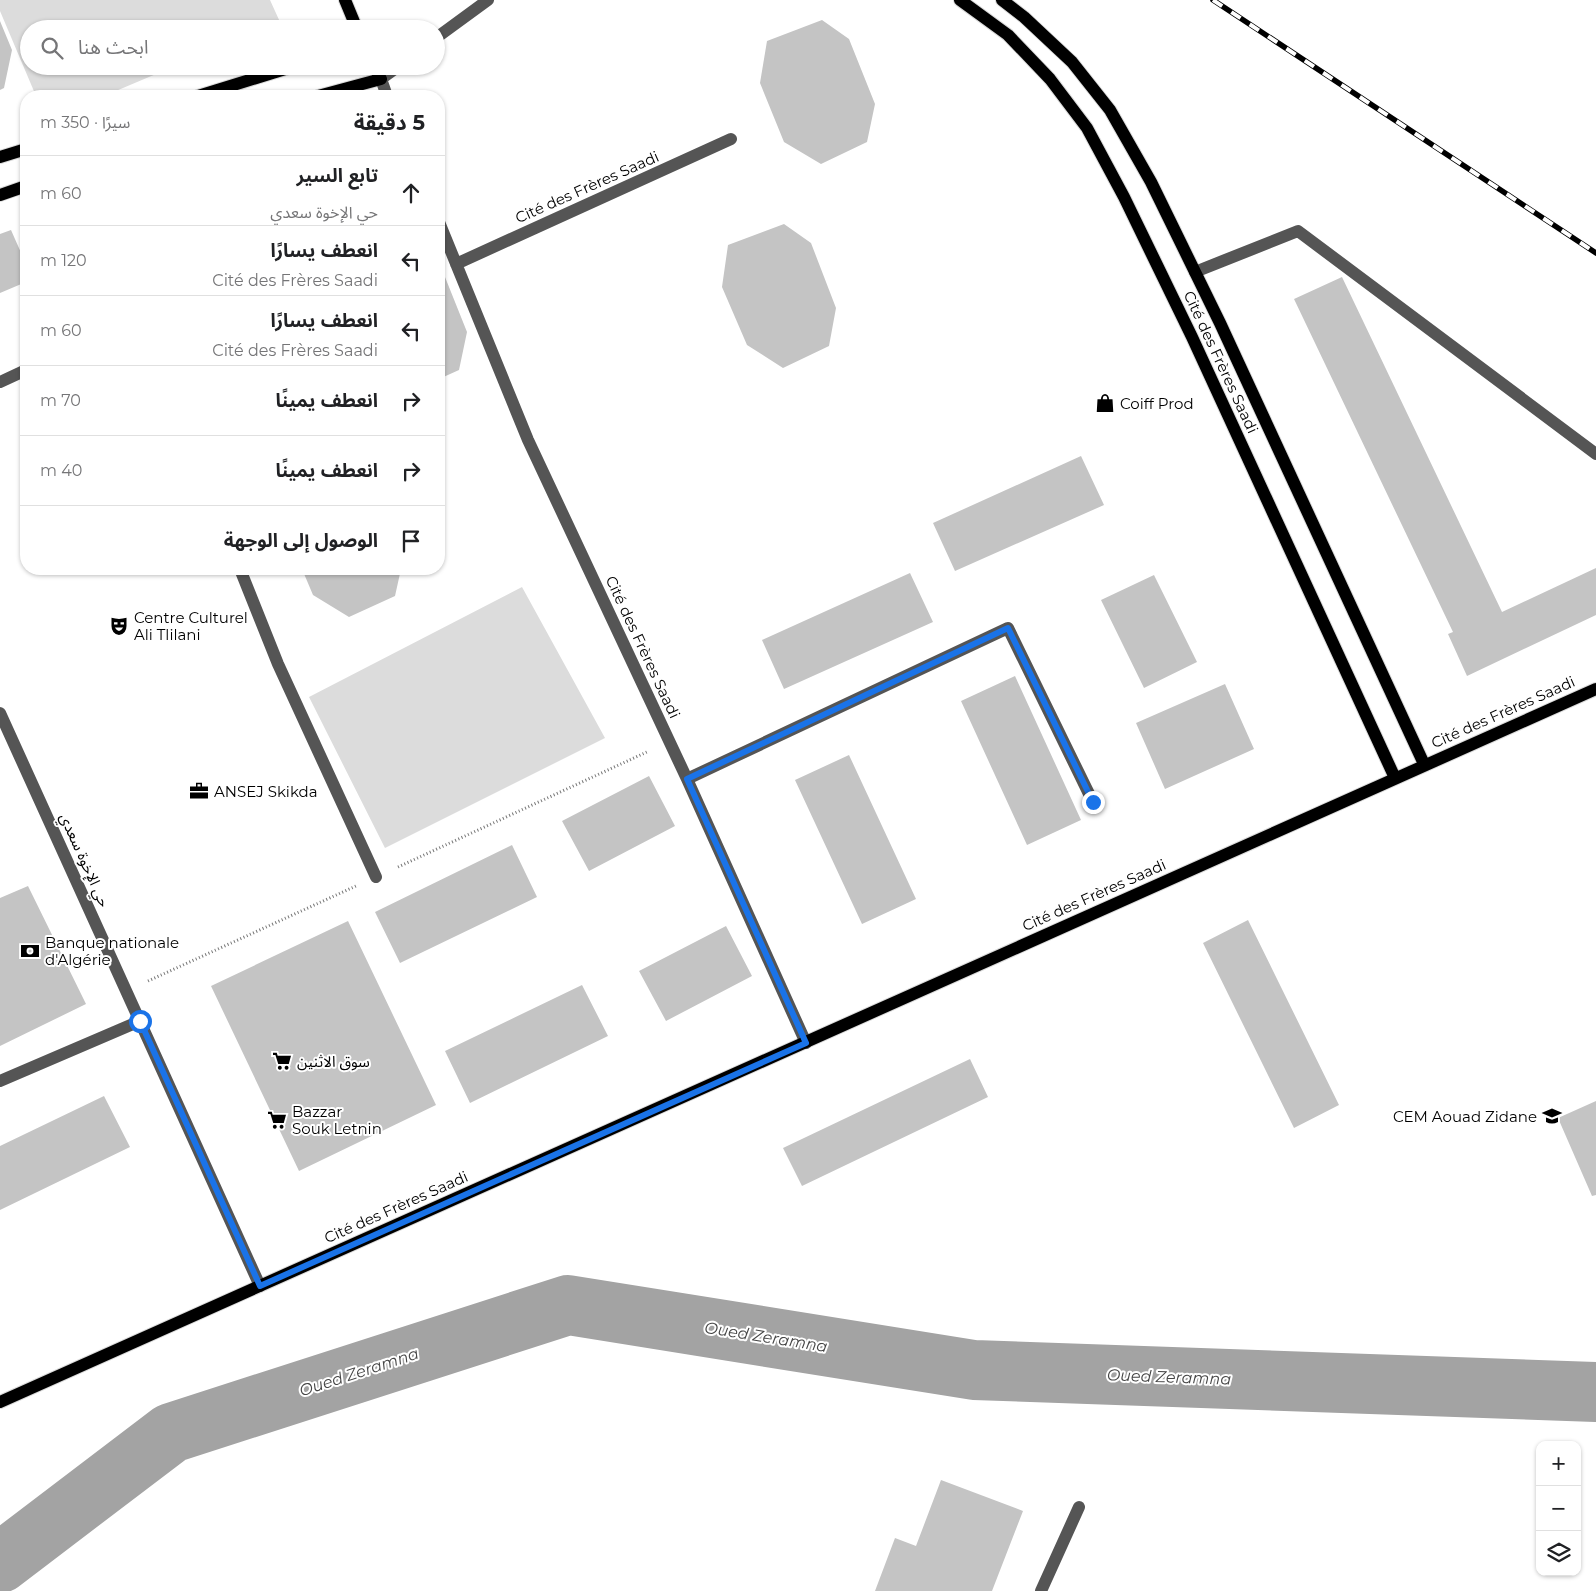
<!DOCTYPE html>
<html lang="ar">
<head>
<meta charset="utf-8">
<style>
  :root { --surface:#fff; --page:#f2f2f2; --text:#202124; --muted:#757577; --line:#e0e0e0 }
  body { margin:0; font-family:Montserrat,"Noto Sans Arabic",sans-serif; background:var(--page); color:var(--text); direction:rtl }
  .controls { position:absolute; right:15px; bottom:15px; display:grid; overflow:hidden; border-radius:10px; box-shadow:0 1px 4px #0004 }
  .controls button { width:45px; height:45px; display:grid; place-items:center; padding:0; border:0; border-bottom:1px solid var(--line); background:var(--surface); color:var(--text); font:25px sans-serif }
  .stop { position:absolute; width:15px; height:15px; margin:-11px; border:4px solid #1a73e8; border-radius:50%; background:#fff }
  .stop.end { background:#1a73e8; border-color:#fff; box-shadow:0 1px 5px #0008 }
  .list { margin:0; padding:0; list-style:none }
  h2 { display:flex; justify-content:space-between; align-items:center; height:65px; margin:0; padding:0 20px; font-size:21px }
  h2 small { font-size:16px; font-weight:400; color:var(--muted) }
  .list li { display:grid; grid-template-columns:32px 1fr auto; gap:15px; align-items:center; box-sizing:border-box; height:70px; padding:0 20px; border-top:1px solid var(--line) }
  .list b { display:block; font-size:19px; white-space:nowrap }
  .list p { margin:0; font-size:16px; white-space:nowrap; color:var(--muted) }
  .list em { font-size:16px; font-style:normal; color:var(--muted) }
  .icon { flex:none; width:28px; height:28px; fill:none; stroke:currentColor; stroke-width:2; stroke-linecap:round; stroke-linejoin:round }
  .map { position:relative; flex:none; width:1596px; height:1591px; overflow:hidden; direction:ltr }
  .search { position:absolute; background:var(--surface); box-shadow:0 1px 4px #0004; left:20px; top:20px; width:425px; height:55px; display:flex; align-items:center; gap:12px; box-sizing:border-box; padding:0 18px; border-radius:28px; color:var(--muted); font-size:19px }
  .panel { position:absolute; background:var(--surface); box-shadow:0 1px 4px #0004; left:20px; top:90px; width:425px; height:485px; border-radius:20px; direction:rtl }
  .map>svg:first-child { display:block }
  .pitch { fill:#dcdcdc }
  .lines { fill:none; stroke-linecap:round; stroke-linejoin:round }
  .river { stroke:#a3a3a3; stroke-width:60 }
  .building { fill:#c4c4c4 }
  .major-casing { stroke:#dbdbdb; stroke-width:14 }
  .path { stroke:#777; stroke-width:3; stroke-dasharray:1 2.5; stroke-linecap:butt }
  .minor { stroke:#555; stroke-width:12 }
  .major { stroke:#000; stroke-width:12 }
  .rail-casing { stroke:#000; stroke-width:5.5 }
  .rail { stroke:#fff; stroke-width:4; stroke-dasharray:11; stroke-linecap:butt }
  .route { stroke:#1a73e8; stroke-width:6 }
  .labels { text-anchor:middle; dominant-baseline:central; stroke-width:4; stroke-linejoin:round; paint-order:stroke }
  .street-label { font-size:15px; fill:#000; stroke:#fff }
  .poi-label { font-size:15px; fill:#000; stroke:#fff; text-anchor:start }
  .water-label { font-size:16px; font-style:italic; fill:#444; stroke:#fff }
</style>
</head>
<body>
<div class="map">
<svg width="1596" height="1591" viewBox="0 0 1596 1591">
  <rect width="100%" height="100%" fill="#fff"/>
  <!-- pitch -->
  <path class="pitch" d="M0,0H270L280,22L265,29H29V66H175L104,96H36L0,11Z
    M522,587L605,738L385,848L309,697Z"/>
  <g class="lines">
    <!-- river -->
    <path class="river" d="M0,1563L171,1433L568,1305L974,1370L1596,1392"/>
  </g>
  <!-- building -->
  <path class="building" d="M822,20L849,39L875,104L867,142L821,164L784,142L760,83L767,41Z
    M0,21L12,50L4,88L0,90Z
    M784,224L811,243L836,308L829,346L783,368L747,345L722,287L728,245Z
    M11,230L26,264V282L0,293V234Z
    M439,265L441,267L467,332L459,370L439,379Z
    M1342,277L1502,612L1596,568V615L1467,676L1448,634L1453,632L1294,299Z
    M1081,456L1104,505L955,571L933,523Z
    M302,569H401L395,596L349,617L313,595Z
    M910,573L933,622L784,689L762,640Z
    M1154,575L1197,662L1144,688L1101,600Z
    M1015,676L1081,820L1027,845L961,701Z
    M1225,684L1254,749L1165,789L1136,723Z
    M849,755L916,899L862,924L795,780Z
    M649,776L675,826L589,871L562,821Z
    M512,845L537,897L400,963L375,912Z
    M28,886L86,1004L0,1046V898Z
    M1248,920L1339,1105L1294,1128L1203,943Z
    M348,921L436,1105L299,1171L211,986Z
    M726,926L752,976L666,1021L639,971Z
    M582,985L608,1036L470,1103L445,1051Z
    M970,1059L988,1097L802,1186L783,1148Z
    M104,1096L130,1147L0,1210V1146Z
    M1596,1101V1195L1592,1196L1558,1118Z
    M941,1480L1023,1511L992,1591H875L895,1538L916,1546Z"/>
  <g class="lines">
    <!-- major casing -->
    <g class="major-casing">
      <path id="major" d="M345,0L357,29
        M960,0L1008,35L1050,79L1087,128L1124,197L1192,337L1395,778
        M1002,0L1024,17L1072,62L1110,110L1151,182L1220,323L1424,764
        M198,96L295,66
        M318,96L381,79L374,66
        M0,157L26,149
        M0,195L26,186
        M0,1402L1596,689"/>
    </g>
    <!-- path -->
    <path class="path" d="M398,867L649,751
      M148,981L356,886"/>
    <!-- minor -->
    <path class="minor" d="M436,38L488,0
      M387,96L381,79L399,66
      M439,222L528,440L687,779L806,1043
      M456,264L731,139
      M1195,272L1298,231L1596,454
      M0,382L26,370
      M240,569L278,664L376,877
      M0,713L260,1286
      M687,779L1008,628L1093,802
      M0,1081L140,1021
      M1041,1591L1079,1507"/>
    <!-- major -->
    <use href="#major" class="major"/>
    <!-- rail casing -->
    <g class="rail-casing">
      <path id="rail" d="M1213,0L1596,253"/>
    </g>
    <!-- rail -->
    <use href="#rail" class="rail"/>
  </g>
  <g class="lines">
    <!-- route -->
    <path class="route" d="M140,1021L260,1286L806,1043L687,779L1008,628L1093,802"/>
  </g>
  <!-- icons -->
  <defs>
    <g id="shop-bare" transform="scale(1.5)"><path d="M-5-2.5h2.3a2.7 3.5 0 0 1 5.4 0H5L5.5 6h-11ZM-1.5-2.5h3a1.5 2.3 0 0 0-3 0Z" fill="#000" stroke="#fff" stroke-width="2.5" paint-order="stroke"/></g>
    <g id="theatre-bare" transform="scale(1.5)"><path d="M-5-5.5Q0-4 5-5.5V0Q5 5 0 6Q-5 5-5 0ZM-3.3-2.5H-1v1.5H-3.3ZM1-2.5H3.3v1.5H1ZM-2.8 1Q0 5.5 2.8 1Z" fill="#000" stroke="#fff" stroke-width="2.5" paint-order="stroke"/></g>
    <g id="office-bare" transform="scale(1.5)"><path d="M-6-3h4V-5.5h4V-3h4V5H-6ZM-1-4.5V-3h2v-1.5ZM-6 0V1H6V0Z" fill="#000" stroke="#fff" stroke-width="2.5" paint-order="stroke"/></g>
    <g id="bank-bare" transform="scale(1.5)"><path d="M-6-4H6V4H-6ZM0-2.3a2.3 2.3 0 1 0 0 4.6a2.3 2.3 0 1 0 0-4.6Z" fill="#000" stroke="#fff" stroke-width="2.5" paint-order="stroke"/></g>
    <g id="supermarket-bare" transform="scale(1.5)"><path d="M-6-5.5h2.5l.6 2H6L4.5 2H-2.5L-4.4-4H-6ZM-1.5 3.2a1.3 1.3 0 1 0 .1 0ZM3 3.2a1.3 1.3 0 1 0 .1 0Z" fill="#000" stroke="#fff" stroke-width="2.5" paint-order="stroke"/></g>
    <g id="school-bare" transform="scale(1.5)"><path d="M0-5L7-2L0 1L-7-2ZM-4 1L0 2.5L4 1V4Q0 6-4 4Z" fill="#000" stroke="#fff" stroke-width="2.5" paint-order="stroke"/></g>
  </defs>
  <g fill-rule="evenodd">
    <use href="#shop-bare" x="1105" y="403"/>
    <use href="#theatre-bare" x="119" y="626"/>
    <use href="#office-bare" x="199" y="791"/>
    <use href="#bank-bare" x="30" y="951"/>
    <use href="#supermarket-bare" x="282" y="1061"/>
    <use href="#school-bare" x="1552" y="1116"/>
    <use href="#supermarket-bare" x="277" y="1120"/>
  </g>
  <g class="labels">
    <!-- street labels -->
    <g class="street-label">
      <text transform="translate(587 187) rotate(-24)">Cité des Frères Saadi</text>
      <text transform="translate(1221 362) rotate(65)">Cité des Frères Saadi</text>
      <text transform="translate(643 647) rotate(65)">Cité des Frères Saadi</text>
      <text transform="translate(1503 712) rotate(-24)">Cité des Frères Saadi</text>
      <text transform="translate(85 860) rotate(66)">حي الإخوة سعدي</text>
      <text transform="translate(1094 895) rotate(-24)">Cité des Frères Saadi</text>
      <text transform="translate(396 1207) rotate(-24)">Cité des Frères Saadi</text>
    </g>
    <!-- poi labels -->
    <g class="poi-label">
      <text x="1120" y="403">Coiff Prod</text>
      <text x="134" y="617">Centre Culturel<tspan x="134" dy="17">Ali Tlilani</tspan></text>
      <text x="214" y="791">ANSEJ Skikda</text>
      <text x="45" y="942">Banque nationale<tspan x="45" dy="17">d'Algérie</tspan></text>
      <text x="297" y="1061">سوق الاثنين</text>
      <text x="292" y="1111">Bazzar<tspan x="292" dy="17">Souk Letnin</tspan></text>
      <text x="1537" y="1116" text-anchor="end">CEM Aouad Zidane</text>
    </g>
    <!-- water labels -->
    <g class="water-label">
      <text transform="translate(766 1337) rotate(9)">Oued Zeramna</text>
      <text transform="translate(359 1372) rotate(-18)">Oued Zeramna</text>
      <text transform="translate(1169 1377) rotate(2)">Oued Zeramna</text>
    </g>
  </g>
</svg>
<div class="controls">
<button>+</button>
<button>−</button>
<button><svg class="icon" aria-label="layers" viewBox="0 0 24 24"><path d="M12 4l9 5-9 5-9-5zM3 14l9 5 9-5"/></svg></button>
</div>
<div class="stop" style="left:140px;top:1021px"></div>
<div class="stop end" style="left:1093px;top:802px"></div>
<div class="search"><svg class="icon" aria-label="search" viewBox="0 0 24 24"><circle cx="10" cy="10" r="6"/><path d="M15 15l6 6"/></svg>ابحث هنا</div>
<section class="panel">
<h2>5 دقيقة<small>سيرًا · 350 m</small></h2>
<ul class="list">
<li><svg class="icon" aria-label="ahead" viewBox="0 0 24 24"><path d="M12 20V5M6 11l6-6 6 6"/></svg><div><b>تابع السير</b><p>حي الإخوة سعدي</p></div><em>60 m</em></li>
<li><svg class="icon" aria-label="left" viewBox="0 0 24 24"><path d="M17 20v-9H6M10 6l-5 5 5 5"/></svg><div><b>انعطف يسارًا</b><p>Cité des Frères Saadi</p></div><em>120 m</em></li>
<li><svg class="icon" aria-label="left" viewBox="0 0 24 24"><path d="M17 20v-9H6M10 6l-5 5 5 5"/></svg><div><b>انعطف يسارًا</b><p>Cité des Frères Saadi</p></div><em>60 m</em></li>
<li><svg class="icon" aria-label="right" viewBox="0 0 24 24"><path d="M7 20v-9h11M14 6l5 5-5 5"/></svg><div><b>انعطف يمينًا</b></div><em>70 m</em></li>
<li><svg class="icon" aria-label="right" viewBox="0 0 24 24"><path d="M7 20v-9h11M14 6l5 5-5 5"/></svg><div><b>انعطف يمينًا</b></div><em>40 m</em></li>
<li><svg class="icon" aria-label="arrive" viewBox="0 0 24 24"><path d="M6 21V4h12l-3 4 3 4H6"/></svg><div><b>الوصول إلى الوجهة</b></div></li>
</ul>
</section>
</div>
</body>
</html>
